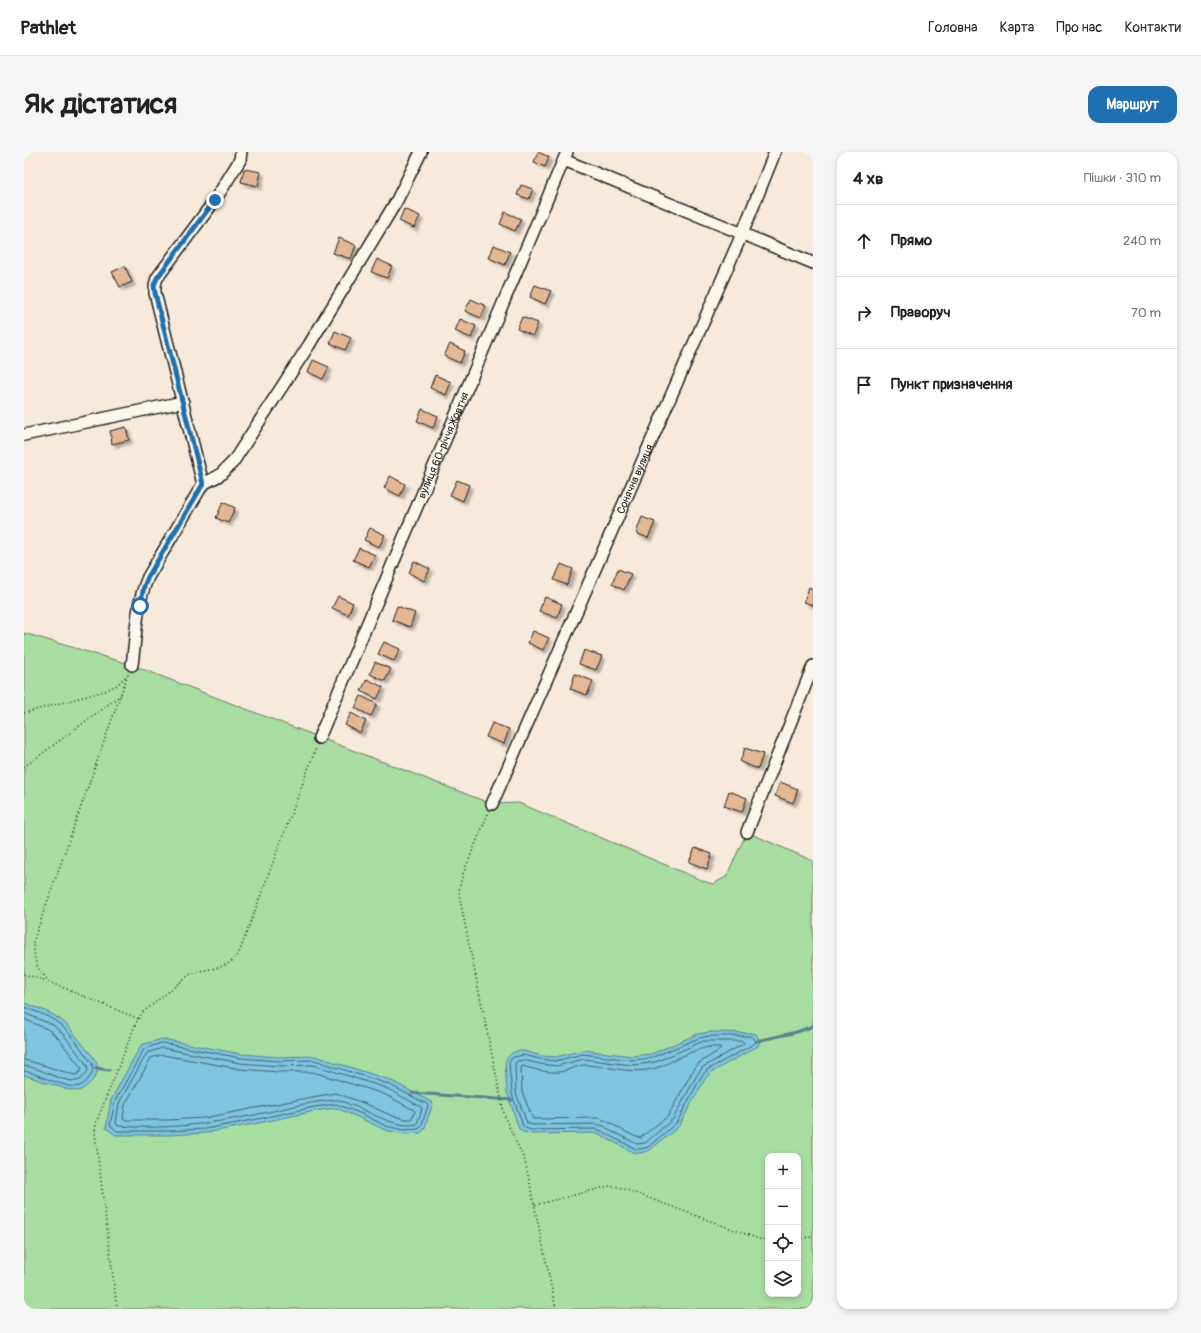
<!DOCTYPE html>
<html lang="uk">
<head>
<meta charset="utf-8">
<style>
  :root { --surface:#fff; --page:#f6f6f6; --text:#222; --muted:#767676; --line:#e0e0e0; --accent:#1f6fb2 }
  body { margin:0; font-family:Pangolin,sans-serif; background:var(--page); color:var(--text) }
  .controls { position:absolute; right:12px; bottom:12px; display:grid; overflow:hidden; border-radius:8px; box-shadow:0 2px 6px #0003 }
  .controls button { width:36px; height:36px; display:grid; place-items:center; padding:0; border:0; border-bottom:1px solid var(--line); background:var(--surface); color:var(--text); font:20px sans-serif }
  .stop { position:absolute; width:12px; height:12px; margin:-9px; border:3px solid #1f6fb2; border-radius:50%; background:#fff }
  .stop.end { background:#1f6fb2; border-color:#fff; box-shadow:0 1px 4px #0008 }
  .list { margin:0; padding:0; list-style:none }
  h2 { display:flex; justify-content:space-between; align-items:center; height:52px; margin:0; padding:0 16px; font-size:17px }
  h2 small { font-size:13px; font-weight:400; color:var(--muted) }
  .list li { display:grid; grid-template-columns:26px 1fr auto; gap:12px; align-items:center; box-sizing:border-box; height:72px; padding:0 16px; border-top:1px solid var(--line) }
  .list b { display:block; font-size:15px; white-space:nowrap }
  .list em { font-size:13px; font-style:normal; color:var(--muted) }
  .icon { flex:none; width:22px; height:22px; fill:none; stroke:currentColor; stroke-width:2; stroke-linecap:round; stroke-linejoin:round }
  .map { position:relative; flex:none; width:789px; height:1157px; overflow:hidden; border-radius:12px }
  header { display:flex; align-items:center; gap:24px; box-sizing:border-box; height:56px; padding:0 20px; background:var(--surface); border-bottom:1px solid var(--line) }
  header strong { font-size:19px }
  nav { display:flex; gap:22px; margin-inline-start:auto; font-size:14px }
  .intro { display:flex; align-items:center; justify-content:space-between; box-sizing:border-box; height:96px; padding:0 24px }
  h1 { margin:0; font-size:28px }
  .button { padding:10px 18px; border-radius:12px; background:var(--accent); color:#fff; font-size:14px; font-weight:700 }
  main { display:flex; gap:24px; padding:0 24px }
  aside { flex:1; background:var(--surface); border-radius:12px; box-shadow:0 2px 6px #0003 }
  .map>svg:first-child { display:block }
  .green { fill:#a7dda0; stroke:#627c5e; fill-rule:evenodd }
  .water { fill:#7fc5e0; stroke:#578192 }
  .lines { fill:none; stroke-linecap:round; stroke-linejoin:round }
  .shore { stroke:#44606a; stroke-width:1 }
  .stream { stroke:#578192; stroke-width:3 }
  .building { fill:#e5b895; stroke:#1c1c1c; filter:url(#shadow) }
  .minor-casing { stroke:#1c1c1c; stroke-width:14 }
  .path { stroke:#1c1c1c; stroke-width:1.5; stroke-dasharray:1 3; stroke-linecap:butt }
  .minor { stroke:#fbf7ec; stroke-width:11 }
  .route { stroke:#1f6fb2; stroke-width:5 }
  .labels { text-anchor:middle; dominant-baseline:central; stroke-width:3; stroke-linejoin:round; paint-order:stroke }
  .street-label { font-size:11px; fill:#1c1c1c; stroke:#fbf7ec }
</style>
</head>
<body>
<header>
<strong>Pathlet</strong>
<nav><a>Головна</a><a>Карта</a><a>Про нас</a><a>Контакти</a></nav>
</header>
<div class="intro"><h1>Як дістатися</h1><a class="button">Маршрут</a></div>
<main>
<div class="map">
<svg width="789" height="1157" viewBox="0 0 789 1157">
  <defs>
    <filter id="shadow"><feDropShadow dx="3.5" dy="3.5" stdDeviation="1" flood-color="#0004"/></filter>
  </defs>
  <rect width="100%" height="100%" fill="#f7eadb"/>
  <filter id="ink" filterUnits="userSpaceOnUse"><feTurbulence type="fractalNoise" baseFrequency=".025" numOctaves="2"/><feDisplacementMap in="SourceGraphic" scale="8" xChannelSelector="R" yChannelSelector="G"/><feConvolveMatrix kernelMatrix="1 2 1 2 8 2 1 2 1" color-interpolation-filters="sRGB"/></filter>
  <g filter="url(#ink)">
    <!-- green -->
    <path class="green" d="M0,481L108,513L468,652L495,651L682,730L689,732L702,725L723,680L789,709V1157H0ZM744,1004H774V1142H744Z"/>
    <!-- water -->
    <path class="water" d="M0,851C11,855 24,859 34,866C44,872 50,882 57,890C61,896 69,903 72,910C78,923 65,933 55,939L42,937L0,923Z
      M686,880L727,881L732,882L736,889L734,894L686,921L681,927L656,972L653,976L626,998L617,1001H611L580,985L576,982L571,981L507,982L499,980L495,977L483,940L481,910L484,905L488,901L493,899H500L517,904L532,905L559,898L608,904L627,902L674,882Z
      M138,887L217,902L254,905L291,904L366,928L409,951L400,978L396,981L380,982L361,978L336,966L312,956L291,959L230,972L181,981L144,983H92L82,976L87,948L117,893Z"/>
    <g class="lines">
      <!-- shore -->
      <path class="shore" d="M0,855C11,859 22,863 31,869C46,878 57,898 68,911C69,917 69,921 65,926C63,929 59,933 55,934C44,938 13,921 0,919
        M0,861L29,873L39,882L63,913C65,918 63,921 60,924C58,927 55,929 52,929C36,930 16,915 0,914
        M0,867L25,878L34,886L58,917L54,922L51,923L5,909L0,908
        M686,884H726L730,886L732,890L730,892L683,918L677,925L653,970L650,973L624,995L617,997H612L582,982L578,979L571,977L507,978L501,976L499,974L488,942L485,911L487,907L490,905L499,903L516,907L531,909L559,902L607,908L619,907L629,905L675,886Z
        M680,889H718L720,891L719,892L679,915L673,923L649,967L621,991L613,992L585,978L580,974L572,972L508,973L503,971L492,941L491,912L493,909L499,908L516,912L533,914L559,907L607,913L619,912L631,910Z
        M138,891L217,906L254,909L290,908L364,932L403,952L404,954L397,975L394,977L380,978L362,974L338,962L312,952L290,955L229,968L181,977L144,979H93L86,973L91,949L120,897Z
        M686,895H696L697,897L675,911L668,920L644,964L616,986C601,982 589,970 574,966L509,967L498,940L497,916L498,914C510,917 522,921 535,920C544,919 553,913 562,913C585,914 608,923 632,916C650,910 667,897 686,895Z
        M139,896L216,911L254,914L290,913L362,936L397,955L398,957L393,972C370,977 348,960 327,953C322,951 316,947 310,948C283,950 256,958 230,963C185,972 139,978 94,974L92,971L95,951L123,901Z
        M139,903L216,917L254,920H289L360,942L390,958L391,960L387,967H381L366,963L342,952L312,941L288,945L180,966L143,968H100L99,966L101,953L127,906Z"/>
      <!-- stream -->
      <path class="stream" d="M733,889L773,880L789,874
        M71,916L85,918
        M388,941L488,948"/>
    </g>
    <!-- building -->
    <path class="building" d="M514,0L525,5L521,15L510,10Z
      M220,17L237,20L234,34L217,30Z
      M497,33L509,37L505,47L493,43Z
      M380,57L396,64L390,76L375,69Z
      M481,60L497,67L491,79L476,72Z
      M315,86L332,93L327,107L309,101Z
      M470,93L486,100L481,113L465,106Z
      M353,107L368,114L363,126L347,120Z
      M101,114L108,130L96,135L88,120Z
      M511,133L527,139L521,152L506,145Z
      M447,147L462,154L457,166L441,159Z
      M498,165L514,171L509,184L493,177Z
      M436,167L452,174L447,186L431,179Z
      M311,179L327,186L321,198L306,191Z
      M426,192L441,199L436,211L420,204Z
      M289,208L305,215L299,227L284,220Z
      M411,223L427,230L422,243L406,236Z
      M398,257L414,264L409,276L393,269Z
      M102,275L105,288L88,292L86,279Z
      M366,324L381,332L376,344L360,336Z
      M433,328L445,333L439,349L426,343Z
      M199,350L211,356L204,371L192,366Z
      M618,365L631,370L624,386L612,381Z
      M346,376L361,383L355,395L340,388Z
      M335,396L351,403L345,415L329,408Z
      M390,409L406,417L400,429L385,421Z
      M537,412L549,417L543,433L530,428Z
      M594,417L607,422L600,438L588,432Z
      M785,435L789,437V453L780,450Z
      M314,444L329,451L324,463L308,456Z
      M521,445L538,452L533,466L515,459Z
      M373,454L391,461L386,475L368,468Z
      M509,479L525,486L519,498L504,491Z
      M360,490L376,497L370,509L354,502Z
      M560,498L578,504L572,518L555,512Z
      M351,510L367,517L361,529L346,522Z
      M551,522L569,529L563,543L546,537Z
      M343,527L359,535L353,547L337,539Z
      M337,544L353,552L347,564L331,556Z
      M327,561L342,569L336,581L321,573Z
      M468,571L485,577L480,592L462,585Z
      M721,596L739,602L734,617L716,610Z
      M756,630L774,637L769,651L751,644Z
      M705,639L723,646L718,660L700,654Z
      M671,696L688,702L683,717L665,710Z"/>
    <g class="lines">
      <!-- minor casing -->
      <g class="minor-casing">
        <g id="minor">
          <path d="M540,8L789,111"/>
          <path d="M0,283L159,250"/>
          <path d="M179,332L131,141V133L133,126L191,48L216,8L217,0"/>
          <path d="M108,513C112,484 112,452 124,425L179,332L196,323L209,310L285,193L372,50L397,0"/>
          <path id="s1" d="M295,586L543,0"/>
          <path id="s2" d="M468,652L718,82L751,0"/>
          <path d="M723,680L789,514"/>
        </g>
      </g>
      <!-- path -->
      <path class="path" d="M104,522L9,790L11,808L14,816L25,830L115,867
        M0,561L81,539L93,533L102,524
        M0,615L97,543
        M464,662L438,724L435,739L436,748L480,961L482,968L501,1009L532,1157
        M0,822L23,829
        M511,1053L586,1034L595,1035L735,1087L744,1088
        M774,1086L789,1085
        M93,1157L71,981L72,971L112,871L118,861L165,823C183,814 203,820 215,801L292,596"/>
      <!-- minor -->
      <use href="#minor" class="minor"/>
    </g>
  </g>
  <g class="lines" filter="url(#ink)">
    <!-- route -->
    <path class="route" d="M116,454L120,434L124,425L179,332L131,141L130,133L133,126L191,48"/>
  </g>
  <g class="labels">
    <!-- street labels -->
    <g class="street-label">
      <text stroke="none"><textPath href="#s1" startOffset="318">вулиця 60-річчя Жовтня</textPath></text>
      <text stroke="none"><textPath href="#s2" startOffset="355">Сонячна вулиця</textPath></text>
    </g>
  </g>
</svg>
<div class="controls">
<button>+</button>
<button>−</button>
<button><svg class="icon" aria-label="locate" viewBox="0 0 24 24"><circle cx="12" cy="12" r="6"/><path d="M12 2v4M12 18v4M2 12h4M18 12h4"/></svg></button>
<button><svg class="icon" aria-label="layers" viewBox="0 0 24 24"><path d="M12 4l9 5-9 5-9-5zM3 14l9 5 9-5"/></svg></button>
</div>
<div class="stop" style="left:116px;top:454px"></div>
<div class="stop end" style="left:191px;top:48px"></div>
</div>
<aside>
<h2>4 хв<small>Пішки · 310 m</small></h2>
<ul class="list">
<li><svg class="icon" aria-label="ahead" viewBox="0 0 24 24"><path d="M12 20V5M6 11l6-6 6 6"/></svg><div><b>Прямо</b></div><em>240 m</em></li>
<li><svg class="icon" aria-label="right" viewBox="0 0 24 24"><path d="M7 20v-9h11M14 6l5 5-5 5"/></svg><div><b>Праворуч</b></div><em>70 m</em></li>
<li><svg class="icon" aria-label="arrive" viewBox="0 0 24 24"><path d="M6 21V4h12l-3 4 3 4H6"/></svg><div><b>Пункт призначення</b></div></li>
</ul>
</aside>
</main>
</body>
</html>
